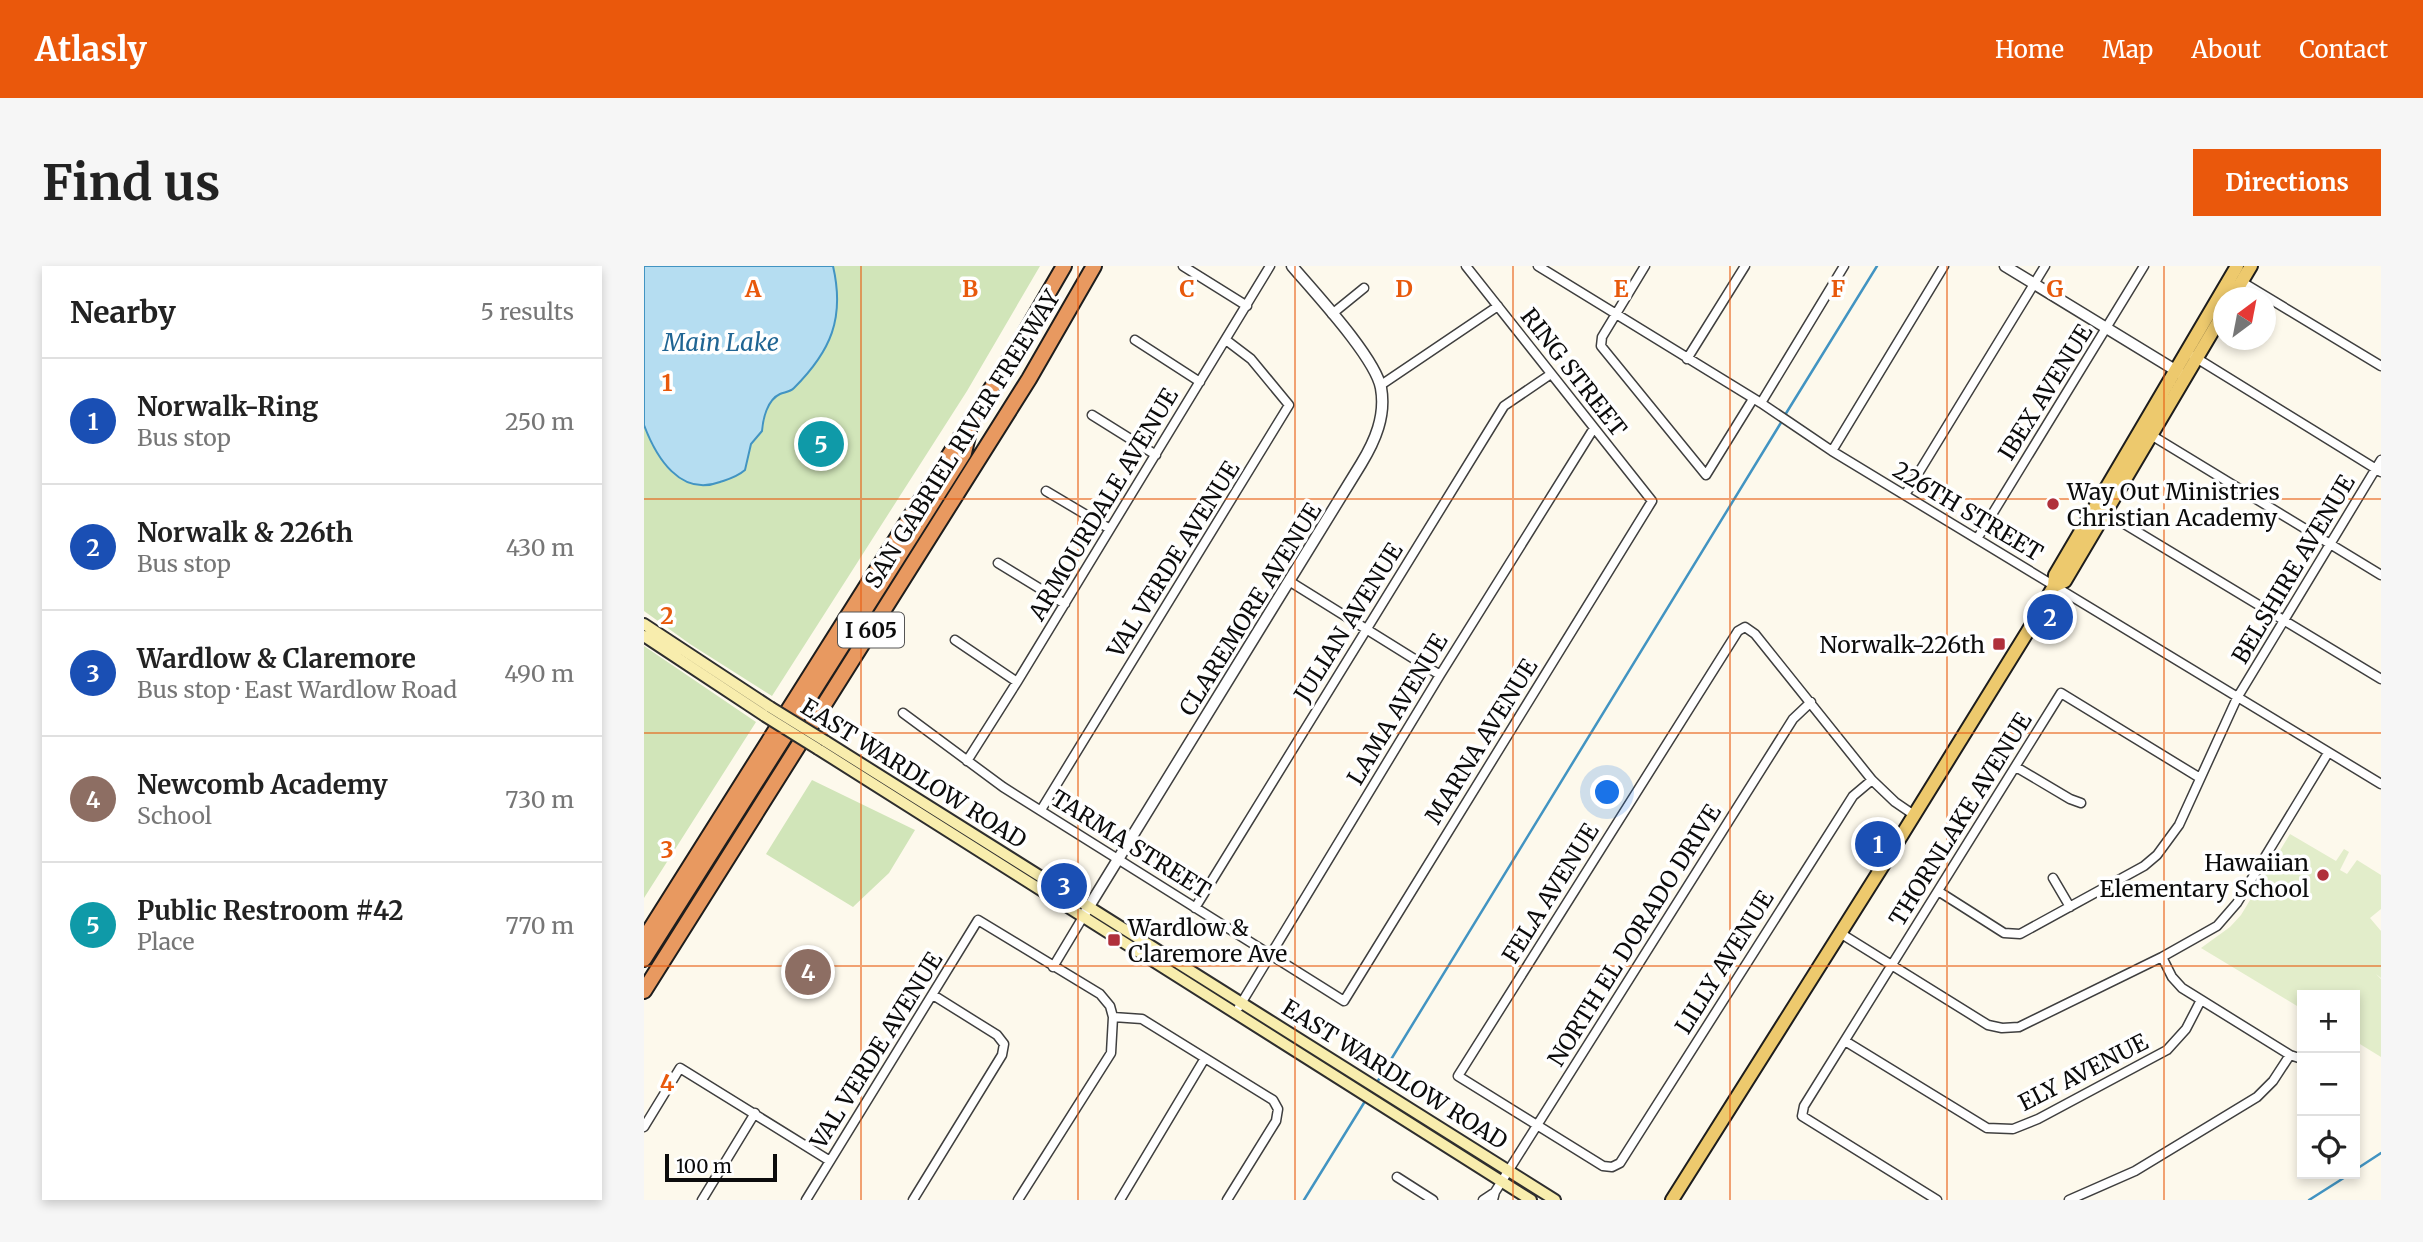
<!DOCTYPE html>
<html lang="en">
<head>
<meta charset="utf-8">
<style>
  :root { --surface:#fff; --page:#f6f6f6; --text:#222; --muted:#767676; --line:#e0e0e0; --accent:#ea580c }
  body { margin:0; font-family:Merriweather,serif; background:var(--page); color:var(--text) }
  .controls { position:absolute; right:21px; bottom:21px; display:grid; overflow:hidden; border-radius:0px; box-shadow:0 4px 10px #0003 }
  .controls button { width:63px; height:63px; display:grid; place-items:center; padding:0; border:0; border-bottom:2px solid var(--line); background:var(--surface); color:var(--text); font:35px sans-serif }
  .compass { position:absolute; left:1569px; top:21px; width:63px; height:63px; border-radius:50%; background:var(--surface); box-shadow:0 4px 10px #0003; rotate:32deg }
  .scale { position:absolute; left:21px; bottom:18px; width:112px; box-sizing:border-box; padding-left:7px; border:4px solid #0c0c0c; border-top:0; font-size:19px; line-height:24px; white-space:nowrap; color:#0c0c0c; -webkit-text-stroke:5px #fff; paint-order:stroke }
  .you { position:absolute; left:964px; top:527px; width:24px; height:24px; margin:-18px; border:5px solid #fff; border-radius:50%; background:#1a73e8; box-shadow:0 0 0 10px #1a73e833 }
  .badge { display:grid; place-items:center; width:46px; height:46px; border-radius:50%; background:var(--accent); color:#fff; font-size:23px; font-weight:700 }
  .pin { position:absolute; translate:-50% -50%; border:4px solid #fff; box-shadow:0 2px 7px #0006 }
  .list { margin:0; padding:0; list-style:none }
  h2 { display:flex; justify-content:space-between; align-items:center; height:91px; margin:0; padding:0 28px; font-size:30px }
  h2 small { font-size:23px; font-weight:400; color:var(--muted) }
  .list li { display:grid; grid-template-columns:46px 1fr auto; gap:21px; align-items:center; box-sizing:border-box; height:126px; padding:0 28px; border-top:2px solid var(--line) }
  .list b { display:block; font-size:26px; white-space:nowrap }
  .list p { margin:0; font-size:23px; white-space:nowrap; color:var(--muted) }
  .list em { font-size:23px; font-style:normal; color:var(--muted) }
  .icon { flex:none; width:38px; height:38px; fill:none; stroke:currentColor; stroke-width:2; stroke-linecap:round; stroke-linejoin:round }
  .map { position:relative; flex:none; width:1737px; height:934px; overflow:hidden; border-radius:0px }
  header { display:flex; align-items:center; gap:42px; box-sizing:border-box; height:98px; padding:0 35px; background:var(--accent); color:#fff }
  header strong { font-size:33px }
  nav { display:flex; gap:38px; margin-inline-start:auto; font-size:24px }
  .intro { display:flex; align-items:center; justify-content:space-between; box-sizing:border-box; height:168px; padding:0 42px }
  h1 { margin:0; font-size:49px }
  .button { padding:18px 32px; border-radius:0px; background:var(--accent); color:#fff; font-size:24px; font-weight:700 }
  main { display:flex; gap:42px; padding:0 42px }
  aside { flex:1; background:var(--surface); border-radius:0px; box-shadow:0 4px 10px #0003 }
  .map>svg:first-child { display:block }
  .green { fill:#d1e5b9 }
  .pitch { fill:#e2edca }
  .water { fill:#b5ddf1; stroke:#4294c2; stroke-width:2 }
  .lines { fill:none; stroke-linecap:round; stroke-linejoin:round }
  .stream { stroke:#4294c2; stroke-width:2.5 }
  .minor-casing { stroke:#3f3f3f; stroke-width:11 }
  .tertiary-casing { stroke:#3f3f3f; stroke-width:13 }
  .secondary-casing { stroke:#2e2e2e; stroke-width:14 }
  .primary-casing { stroke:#1d1d1d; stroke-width:16 }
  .motorway-casing { stroke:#1d1d1d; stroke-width:18 }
  .minor { stroke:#fff; stroke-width:8 }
  .tertiary { stroke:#fff; stroke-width:10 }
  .secondary { stroke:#f8edad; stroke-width:10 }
  .primary { stroke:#edc96d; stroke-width:12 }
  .motorway { stroke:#e89960; stroke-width:14 }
  .secondary-bridge-casing { stroke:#2e2e2e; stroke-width:14; stroke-linecap:butt }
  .secondary-bridge { stroke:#f8edad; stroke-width:10 }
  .grid { fill:none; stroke:#e8590c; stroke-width:2; stroke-opacity:0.55 }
  .poi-dot { fill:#b0303b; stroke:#fff; stroke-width:2.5 }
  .labels { text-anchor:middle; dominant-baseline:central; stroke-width:7; stroke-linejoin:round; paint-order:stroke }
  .shield { fill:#fff; stroke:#555; stroke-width:2 }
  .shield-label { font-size:21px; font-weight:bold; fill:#0c0c0c }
  .street-label { font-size:23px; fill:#0c0c0c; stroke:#fff }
  .poi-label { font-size:23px; fill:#0c0c0c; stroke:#fff; text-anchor:start }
  .water-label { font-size:24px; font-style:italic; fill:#206593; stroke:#fff }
  .grid-label { font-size:23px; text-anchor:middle; font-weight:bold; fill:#e8590c; stroke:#fff; stroke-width:7; stroke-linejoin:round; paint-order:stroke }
</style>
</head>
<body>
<header>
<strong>Atlasly</strong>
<nav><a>Home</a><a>Map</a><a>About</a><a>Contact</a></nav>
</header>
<div class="intro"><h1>Find us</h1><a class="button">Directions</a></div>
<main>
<aside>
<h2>Nearby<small>5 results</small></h2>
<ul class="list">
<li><span class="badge" style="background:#1a4fb4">1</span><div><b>Norwalk-Ring</b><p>Bus stop</p></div><em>250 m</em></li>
<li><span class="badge" style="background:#1a4fb4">2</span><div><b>Norwalk &amp; 226th</b><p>Bus stop</p></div><em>430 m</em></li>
<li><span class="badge" style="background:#1a4fb4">3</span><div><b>Wardlow &amp; Claremore</b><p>Bus stop · East Wardlow Road</p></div><em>490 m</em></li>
<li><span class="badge" style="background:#8d6e63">4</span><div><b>Newcomb Academy</b><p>School</p></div><em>730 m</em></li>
<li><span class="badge" style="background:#0f9aa8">5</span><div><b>Public Restroom #42</b><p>Place</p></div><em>770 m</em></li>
</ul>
</aside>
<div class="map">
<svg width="1737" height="934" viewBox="0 0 1737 934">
  <rect width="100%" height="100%" fill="#fdf9ec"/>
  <!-- green -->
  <path class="green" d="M0,0H396L323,125L128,430L46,378L0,345Z
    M0,380L112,456L0,632Z
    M168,514L271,564L245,607L209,641L122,588Z"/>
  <!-- pitch -->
  <path class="pitch" d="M1646,568L1692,595L1700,583L1705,586L1696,604L1703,608L1713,594L1737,609V643L1726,652L1737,665V712L1732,708L1737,713V791L1711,775V729H1658V743L1557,682L1586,661L1597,649Z"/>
  <!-- water -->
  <path class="water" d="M0,0H189C201,52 187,85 150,122C146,126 141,126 136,128C123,134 119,153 118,165L107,178L101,204C93,211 85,213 76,216C36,231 12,191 0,159Z"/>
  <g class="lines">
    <!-- stream -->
    <path class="stream" d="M1141,149L1233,0
      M732,818L1138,155
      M1711,904L1737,887
      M660,934L723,832
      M1665,934L1706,908"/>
    <!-- minor casing -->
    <g class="minor-casing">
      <path id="minor" d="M539,0L603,40
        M894,0L1117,137L1188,185L1737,518
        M1001,0L958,71L957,80L1062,209L1109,133
        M1598,16L1737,100
        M688,48L720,22
        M491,74L556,116
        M1549,90L1737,206
        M1043,93L1101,0
        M737,119L854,40
        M1117,137L1200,0
        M448,149L512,189
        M1507,169L1737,309
        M1188,185L1300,0
        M402,225L466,263
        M1261,229L1401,0
        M1459,245L1737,413
        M1333,273L1500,0
        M354,297L421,338
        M645,315L796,409
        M311,374L373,416
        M259,447L359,521L700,735L1008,235L822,0
        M323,495L373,416L626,0
        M1372,501L1426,533L1437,537
        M1228,514L1209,530L976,897L968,901L959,900L814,810L1094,365L1101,361L1111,368L1228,514L1251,536L1270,549
        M397,544L645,139L607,93L582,74
        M1409,612L1426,641
        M1294,625L1360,667L1376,668L1500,600L1513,589L1535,559L1593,432L1737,194
        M551,642L860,140L907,108
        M1196,667L1344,759L1358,762L1375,761L1518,691L1573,660L1593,637L1684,487
        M1518,691L1528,711L1538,722L1646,789L1658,793
        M409,701L439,651
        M595,741L796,409L950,162
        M1201,775L1343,862L1369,863L1394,853L1523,784L1542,763L1557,734
        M0,861L36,802L186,895
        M753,911L789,934
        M58,934L111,847
        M162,934L334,654L456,728L466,740L469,751L498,753L629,834L634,843L632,855L583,934
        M269,934L358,789L360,778L353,769L289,729
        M374,934L467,787L469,751
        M476,934L561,792
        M839,934L851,926
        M849,934L851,926L1149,453L1167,436
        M1293,934L1158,850L1160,840L1417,427L1556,512
        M1425,934L1491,905L1613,831L1629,815L1646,789"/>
    </g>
    <!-- tertiary casing -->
    <g class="tertiary-casing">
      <path id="tertiary" d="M1361,0L1536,107
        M441,647L717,198C731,175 742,150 737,122C731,91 670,26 648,0"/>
    </g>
    <!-- secondary casing -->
    <g class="secondary-casing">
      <path id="secondary" d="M0,358L126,441
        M0,370L121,450
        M181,475L911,934
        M174,483L887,934"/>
    </g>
    <!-- primary casing -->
    <g class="primary-casing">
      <path id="primary" d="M1588,32L1607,0
        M1410,320L1421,315L1580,46
        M1028,934L1243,593L1384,365L1410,320L1411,309L1593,0"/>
    </g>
    <!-- motorway casing -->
    <g class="motorway-casing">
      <path id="motorway" d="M0,673L369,88L420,0
        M0,693L320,187L325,166
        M0,725L385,113L450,0"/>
    </g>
    <!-- minor -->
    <use href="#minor" class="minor"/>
    <!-- tertiary -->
    <use href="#tertiary" class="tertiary"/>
    <!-- secondary -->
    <use href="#secondary" class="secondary"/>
    <!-- primary -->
    <use href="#primary" class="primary"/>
    <!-- motorway -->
    <use href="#motorway" class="motorway"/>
    <!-- secondary-bridge casing -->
    <g class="secondary-bridge-casing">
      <path id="secondary-bridge" d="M126,441L181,475
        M121,450L174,483"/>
    </g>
    <!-- secondary-bridge -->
    <use href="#secondary-bridge" class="secondary-bridge"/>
  </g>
  <!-- grid -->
  <path class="grid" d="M217,0V934M434,0V934M651,0V934M869,0V934M1086,0V934M1303,0V934M1520,0V934M0,233H1737M0,467H1737M0,700H1737"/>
  <!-- markers -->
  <g class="poi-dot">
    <circle cx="1409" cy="238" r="7"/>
    <rect x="1348" y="371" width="14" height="14" rx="3.5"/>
    <circle cx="1679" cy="609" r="7"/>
    <rect x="463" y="667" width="14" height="14" rx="3.5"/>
  </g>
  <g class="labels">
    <!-- shield labels -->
    <rect class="shield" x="194" y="346.5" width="66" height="35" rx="5"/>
    <g class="shield-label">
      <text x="227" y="364">I 605</text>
    </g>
    <!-- street labels -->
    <g class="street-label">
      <text transform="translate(930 106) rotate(52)">RING STREET</text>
      <text transform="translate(1401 126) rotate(-58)">IBEX AVENUE</text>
      <text transform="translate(318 173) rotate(-58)">SAN GABRIEL RIVER FREEWAY</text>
      <text transform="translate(459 238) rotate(-59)">ARMOURDALE AVENUE</text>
      <text transform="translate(1324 245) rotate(31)">226TH STREET</text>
      <text transform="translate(529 293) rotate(-58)">VAL VERDE AVENUE</text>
      <text transform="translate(1649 303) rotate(-59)">BELSHIRE AVENUE</text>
      <text transform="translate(606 343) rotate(-58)">CLAREMORE AVENUE</text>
      <text transform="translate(704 356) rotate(-58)">JULIAN AVENUE</text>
      <text transform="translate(753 443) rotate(-59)">LAMA AVENUE</text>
      <text transform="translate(837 475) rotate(-58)">MARNA AVENUE</text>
      <text transform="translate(270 507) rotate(32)">EAST WARDLOW ROAD</text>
      <text transform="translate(1316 553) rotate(-58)">THORNLAKE AVENUE</text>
      <text transform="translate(487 578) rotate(32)">TARMA STREET</text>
      <text transform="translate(906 627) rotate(-58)">FELA AVENUE</text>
      <text transform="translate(990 669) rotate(-58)">NORTH EL DORADO DRIVE</text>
      <text transform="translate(1080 696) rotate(-58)">LILLY AVENUE</text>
      <text transform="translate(232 784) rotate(-58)">VAL VERDE AVENUE</text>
      <text transform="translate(1439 806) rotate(-27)">ELY AVENUE</text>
      <text transform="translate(751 808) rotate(32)">EAST WARDLOW ROAD</text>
    </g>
    <!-- poi labels -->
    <g class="poi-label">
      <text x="1423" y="225">Way Out Ministries<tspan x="1423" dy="26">Christian Academy</tspan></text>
      <text x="1341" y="378" text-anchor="end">Norwalk-226th</text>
      <text x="1665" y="596" text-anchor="end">Hawaiian<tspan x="1665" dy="26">Elementary School</tspan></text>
      <text x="484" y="661">Wardlow &amp;<tspan x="484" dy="26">Claremore Ave</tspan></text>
    </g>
    <!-- water labels -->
    <g class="water-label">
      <text x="77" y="76">Main Lake</text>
    </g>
  </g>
  <g class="grid-label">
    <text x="109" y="31">A</text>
    <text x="326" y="31">B</text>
    <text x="543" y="31">C</text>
    <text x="760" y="31">D</text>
    <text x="977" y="31">E</text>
    <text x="1194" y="31">F</text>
    <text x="1411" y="31">G</text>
    <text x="23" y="125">1</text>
    <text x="23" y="358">2</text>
    <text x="23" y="592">3</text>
    <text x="23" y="825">4</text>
  </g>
</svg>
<div class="controls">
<button>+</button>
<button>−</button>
<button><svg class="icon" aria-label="locate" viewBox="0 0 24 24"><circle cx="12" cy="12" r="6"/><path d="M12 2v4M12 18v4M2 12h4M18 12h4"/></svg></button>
</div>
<svg class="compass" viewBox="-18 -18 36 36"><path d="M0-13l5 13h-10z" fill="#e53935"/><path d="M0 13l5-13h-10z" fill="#767676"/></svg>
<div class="scale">100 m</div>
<div class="you"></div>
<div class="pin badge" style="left:1234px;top:578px;background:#1a4fb4">1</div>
<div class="pin badge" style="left:1406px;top:351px;background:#1a4fb4">2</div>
<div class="pin badge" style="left:420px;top:620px;background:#1a4fb4">3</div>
<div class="pin badge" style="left:164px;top:706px;background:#8d6e63">4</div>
<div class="pin badge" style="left:177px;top:178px;background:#0f9aa8">5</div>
</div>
</main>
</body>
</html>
